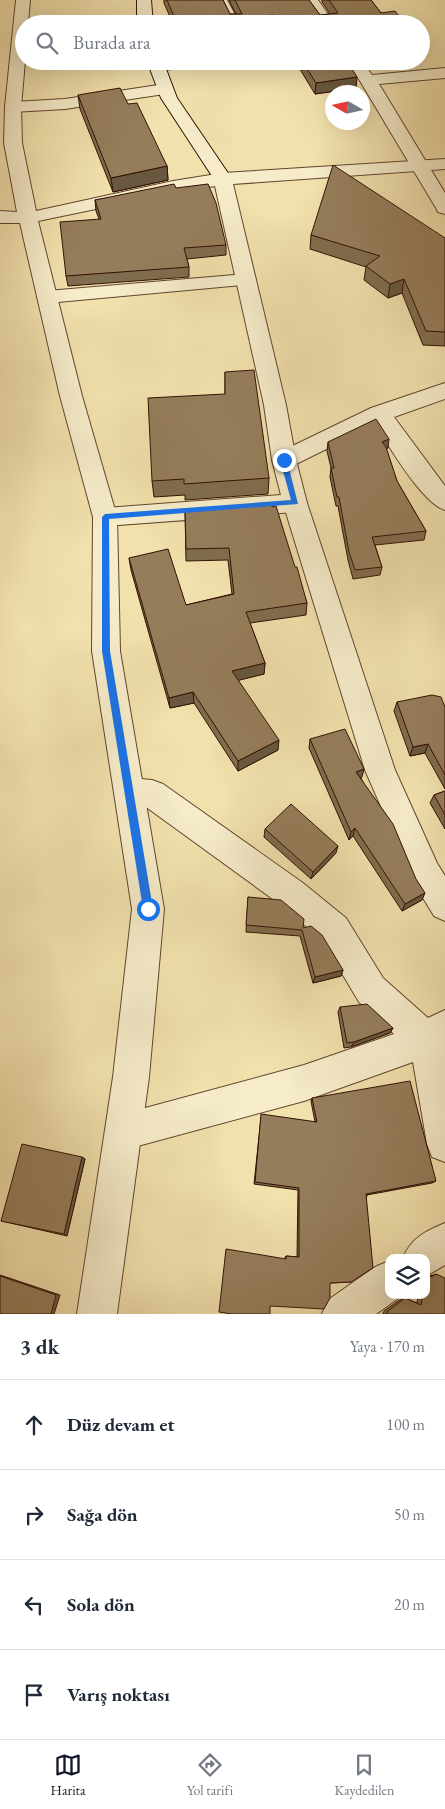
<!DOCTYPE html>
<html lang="tr">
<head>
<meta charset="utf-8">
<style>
  :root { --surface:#fff; --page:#f2f2f3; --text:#1f2937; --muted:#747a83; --line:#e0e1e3; --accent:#111827 }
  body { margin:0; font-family:"EB Garamond",serif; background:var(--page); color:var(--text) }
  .controls { position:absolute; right:15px; bottom:15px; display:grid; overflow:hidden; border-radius:10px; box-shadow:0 5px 20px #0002 }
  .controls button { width:45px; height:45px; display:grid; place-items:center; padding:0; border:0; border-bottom:1px solid var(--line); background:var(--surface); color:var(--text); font:25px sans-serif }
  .compass { position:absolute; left:325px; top:85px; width:45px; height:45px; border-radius:50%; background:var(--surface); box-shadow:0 5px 20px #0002; rotate:279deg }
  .stop { position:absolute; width:15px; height:15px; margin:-11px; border:4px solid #1a73e8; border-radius:50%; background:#fff }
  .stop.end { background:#1a73e8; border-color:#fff; box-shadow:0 1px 5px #0008 }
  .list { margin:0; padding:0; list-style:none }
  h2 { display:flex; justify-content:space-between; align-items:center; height:65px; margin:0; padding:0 20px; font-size:21px }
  h2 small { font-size:16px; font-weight:400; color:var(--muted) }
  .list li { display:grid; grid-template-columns:32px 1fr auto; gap:15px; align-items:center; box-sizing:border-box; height:90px; padding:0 20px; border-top:1px solid var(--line) }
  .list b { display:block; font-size:19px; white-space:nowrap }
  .list em { font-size:16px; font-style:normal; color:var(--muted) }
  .icon { flex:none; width:28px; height:28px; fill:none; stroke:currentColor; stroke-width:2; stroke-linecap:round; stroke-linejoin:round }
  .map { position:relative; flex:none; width:445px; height:1314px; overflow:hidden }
  .search { position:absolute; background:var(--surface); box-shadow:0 5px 20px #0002; left:15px; right:15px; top:15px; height:55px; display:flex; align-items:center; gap:12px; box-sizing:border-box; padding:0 18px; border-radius:28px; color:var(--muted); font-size:19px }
  .sheet { height:425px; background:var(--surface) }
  nav { display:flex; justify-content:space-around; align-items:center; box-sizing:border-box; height:70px; border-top:1px solid var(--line); background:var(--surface); font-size:14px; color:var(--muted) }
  nav a { display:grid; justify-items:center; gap:2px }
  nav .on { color:var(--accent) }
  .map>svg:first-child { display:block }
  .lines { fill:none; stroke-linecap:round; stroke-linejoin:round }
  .service-casing { stroke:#62452e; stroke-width:3 }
  .minor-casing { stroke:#62452e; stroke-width:2 }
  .tertiary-casing { stroke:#62452e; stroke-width:2 }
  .secondary-casing { stroke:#321103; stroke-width:2 }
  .service { fill:#f6ecca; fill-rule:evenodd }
  .minor { fill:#f6ecca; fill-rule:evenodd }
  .tertiary { fill:#f6ecca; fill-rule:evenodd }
  .secondary { fill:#f6ecca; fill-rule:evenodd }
  .wall { fill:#806c4e; stroke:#321103 }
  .shaded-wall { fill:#685840; stroke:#321103 }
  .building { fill:#957d5b; stroke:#321103 }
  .route { fill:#1a73e8 }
</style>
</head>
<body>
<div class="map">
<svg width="445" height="1314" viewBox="0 0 445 1314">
  <rect width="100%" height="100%" fill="#f1e1ad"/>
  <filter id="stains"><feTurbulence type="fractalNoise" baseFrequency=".004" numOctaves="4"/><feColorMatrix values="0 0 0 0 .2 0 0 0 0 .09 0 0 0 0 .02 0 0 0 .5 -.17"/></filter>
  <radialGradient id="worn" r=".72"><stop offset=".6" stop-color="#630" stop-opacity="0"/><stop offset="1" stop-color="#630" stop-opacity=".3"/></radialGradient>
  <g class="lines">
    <!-- service casing -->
    <g class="service-casing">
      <path id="service" d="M219,0H227L240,24H232Z"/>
    </g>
    <!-- minor casing -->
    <g class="minor-casing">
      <path id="minor" d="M303,0H318L335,24H319Z
        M157,61H202L200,64L194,66L157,71L151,69L149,66L151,63Z
        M346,61H362L372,75L445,68V78L379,84L445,193V214L438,212L436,208L360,81Z
        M165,84L171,85L173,89L171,93L65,109L13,112L7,111L5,107L7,103L13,102L65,99Z
        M246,274L253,276L256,280L253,284L47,303L40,302L37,297L40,292L47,291Z
        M445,383V399L394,417L445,486V510C422,503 390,447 375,425L292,466L284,468L276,466L272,460L276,454L371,408Z
        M295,494L304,497L307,503L304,509L295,512L105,526L96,524L93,517L96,510L105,508Z
        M129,778L152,780L163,784L303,883L346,918L383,978L428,1018L445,1010V1162L432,1157L427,1144L413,1062L304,1101L123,1150L110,1145L105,1132L110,1119L123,1114L304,1065L394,1034L359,1002L322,940L281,905L146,807L129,806L118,802L114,792L118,782Z
        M445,1223V1265L426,1276V1258H403C411,1238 426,1231 445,1223Z
        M389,1261V1295H403L376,1314H322L328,1300L375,1267Z"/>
    </g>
    <!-- tertiary casing -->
    <g class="tertiary-casing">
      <path id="tertiary" d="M16,0H30L28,24H24V61H25L21,107L22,143L36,211L173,181L223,173L445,159V169L233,184L286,405L296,460L307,503L395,770L437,863L445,876V921L434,916L415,885L365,770L283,503L272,460L264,405L215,186L173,193L38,221L82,396L117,517L120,651L164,909L149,1077L117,1314H77L113,1077L132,909L92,651L93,517L60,396L20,223H0V211L17,212L4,143L5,107Z"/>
    </g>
    <!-- secondary casing -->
    <g class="secondary-casing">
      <path id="secondary" d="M137,0H151L153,24H137Z
        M147,61H163L177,98L232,179L229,183L223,185L217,183L214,179L161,98Z"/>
    </g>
    <!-- service -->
    <use href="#service" class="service"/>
    <!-- minor -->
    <use href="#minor" class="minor"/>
    <!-- tertiary -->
    <use href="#tertiary" class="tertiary"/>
    <!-- secondary -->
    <use href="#secondary" class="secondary"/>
  </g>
  <!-- wall -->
  <path class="wall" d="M164,0H223L230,14H236L229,0H309L320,15L330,14L322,2V0H371L381,13L405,24H173L164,3Z
    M295,61H347L356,88L315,94Z
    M78,95L128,104L167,166L168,180L113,192L80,109Z
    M176,188L226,245V255L187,259L189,267V277L68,286L66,276L99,219L96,211L95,200Z
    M311,235L445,238V346L423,345L402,293L388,298L364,280L366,267L310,249Z
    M225,372L269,478L268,494L185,500V495L154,497L152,481L225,394Z
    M328,442L388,448L386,449L397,481L426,531L424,540L375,545L382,567L380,575L353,579L348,560L338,506H336L330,477L331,468L327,451Z
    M272,507L307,603L306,615L250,623L265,663L264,674L238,680L278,750L238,771L194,703L170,708L131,570L129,558L186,605L232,594L228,560L186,561L185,510Z
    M397,702L445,707V789L425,753L410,756L394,711Z
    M310,739L362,777L361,778L422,900L402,911L353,836L349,840L309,748Z
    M445,791V829L430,803L434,795Z
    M265,829L336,853L311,879L264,837Z
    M248,897L303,928L343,970L341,976L313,983L300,936L246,932Z
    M340,1007L393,1028L390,1033L351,1047L344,1048L338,1012Z
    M312,1098L436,1181L432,1183L367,1195L351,1282L330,1283L270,1306L232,1314L285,1259V1257L286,1256L297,1257L298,1190L254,1184L261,1118L315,1122L311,1101Z
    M82,1157L85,1159L67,1236L6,1222L1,1221Z
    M428,1270L430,1276L436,1274L445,1314H383L384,1311L401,1299L405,1298L417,1303L418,1295H426V1271Z"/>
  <!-- shaded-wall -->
  <path class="shaded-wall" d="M273,15V24H214V23Z
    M357,77L356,88L315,94L316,83Z
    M167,166L168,180L113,192L111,178Z
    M404,279L402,293L388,298L390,284Z
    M389,439L388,448L380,451L382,442Z
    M265,663L264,674L232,682V671Z
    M193,692L194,703L170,708L169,698Z
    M279,740L278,750L238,771V761Z
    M428,744L425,753L410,756L413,747Z
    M364,769L362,777L354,780L356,772Z
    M355,828L353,836L349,840L351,832Z
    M338,846L336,853L311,879L313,872Z
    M425,893L422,900L402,911L405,904Z
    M343,970L341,976L313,983L315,977Z
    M393,1028L390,1033L351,1047L354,1042Z
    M82,1157L85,1159L67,1236L64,1234Z
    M0,1275L60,1295L54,1314H51L0,1276Z"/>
  <!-- building -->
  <path class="building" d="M167,0H223L230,14H242L235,0H309L320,15L338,13L329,0H371L381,13L395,11L405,24H279L273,15L214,23V24H177Z
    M302,61H347L357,77L316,83Z
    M120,88L128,104L137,103L167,166L111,178L78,95Z
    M333,165L445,238V332L426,331L404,279L390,284L366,266L380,256L311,235Z
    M174,184L176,188L208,184L216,203L226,245L184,248L189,267L66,276L60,222L101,219L95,200Z
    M254,370L269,478L184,484V479L152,481L148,398L225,394V372Z
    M376,419L389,439L382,442L386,447L397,481L426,531L372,537L382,567L355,570L349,552L339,497H337L331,468H334L328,442Z
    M271,503L272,507L276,506L295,567H297L307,603L246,612L265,663L232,671L279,740L238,761L193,692L169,698L129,558L168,549L186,605L234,594L229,548L186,549L185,510Z
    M432,695L441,697L445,707V775L428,744L413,747L397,702Z
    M345,729L364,769L356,772L393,824L416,879L425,893L405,904L355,828L351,832L310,739Z
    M445,791V815L434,795Z
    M291,804L338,846L313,872L265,829Z
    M248,897L281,900L304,919L303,928L311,926L322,935L343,970L315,977L302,930L246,925Z
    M367,1004L393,1028L354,1042L347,1043L340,1007Z
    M410,1081L436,1181L366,1194L373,1268L351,1282L330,1283V1298L324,1309L270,1306V1314H232L219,1312L226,1249L286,1259V1256L299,1257V1188L255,1182L261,1114L317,1122L312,1098Z
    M22,1144L82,1157L64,1234L1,1221Z
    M428,1270L431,1277L436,1274L445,1278V1314H387L388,1311L405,1298L421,1305L423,1295H426V1279Z
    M0,1276L56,1295L51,1314H0Z"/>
  <!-- route -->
  <path class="route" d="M284,457L287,460L298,504L109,519L110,651L153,909L148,914L143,909L102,651V517L105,514L291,500L280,460Z"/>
  <rect width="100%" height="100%" filter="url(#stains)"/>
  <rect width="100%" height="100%" fill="url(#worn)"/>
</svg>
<div class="controls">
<button><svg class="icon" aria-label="layers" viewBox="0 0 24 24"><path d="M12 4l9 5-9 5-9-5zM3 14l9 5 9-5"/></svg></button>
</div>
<svg class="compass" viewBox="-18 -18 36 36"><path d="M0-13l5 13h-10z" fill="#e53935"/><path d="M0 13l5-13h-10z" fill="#747a83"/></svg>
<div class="stop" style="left:148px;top:909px"></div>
<div class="stop end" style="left:284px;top:460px"></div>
<div class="search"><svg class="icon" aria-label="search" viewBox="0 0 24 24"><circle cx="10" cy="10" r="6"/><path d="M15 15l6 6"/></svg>Burada ara</div>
</div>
<section class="sheet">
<h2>3 dk<small>Yaya · 170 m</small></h2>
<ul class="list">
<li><svg class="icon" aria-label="ahead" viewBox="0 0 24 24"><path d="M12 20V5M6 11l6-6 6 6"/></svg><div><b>Düz devam et</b></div><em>100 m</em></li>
<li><svg class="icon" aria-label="right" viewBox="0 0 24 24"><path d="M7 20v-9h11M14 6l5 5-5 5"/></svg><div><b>Sağa dön</b></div><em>50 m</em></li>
<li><svg class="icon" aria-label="left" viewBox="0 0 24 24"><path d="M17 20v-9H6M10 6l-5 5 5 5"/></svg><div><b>Sola dön</b></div><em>20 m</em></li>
<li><svg class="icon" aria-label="arrive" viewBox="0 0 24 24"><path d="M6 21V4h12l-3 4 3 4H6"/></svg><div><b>Varış noktası</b></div></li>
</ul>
</section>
<nav>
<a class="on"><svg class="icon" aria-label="map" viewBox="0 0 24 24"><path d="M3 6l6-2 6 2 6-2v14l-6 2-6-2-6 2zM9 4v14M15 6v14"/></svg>Harita</a>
<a><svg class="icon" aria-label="directions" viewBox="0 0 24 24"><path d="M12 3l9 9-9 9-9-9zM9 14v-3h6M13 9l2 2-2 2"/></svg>Yol tarifi</a>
<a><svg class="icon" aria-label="saved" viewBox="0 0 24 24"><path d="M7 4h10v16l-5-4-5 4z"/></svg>Kaydedilen</a>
</nav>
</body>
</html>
